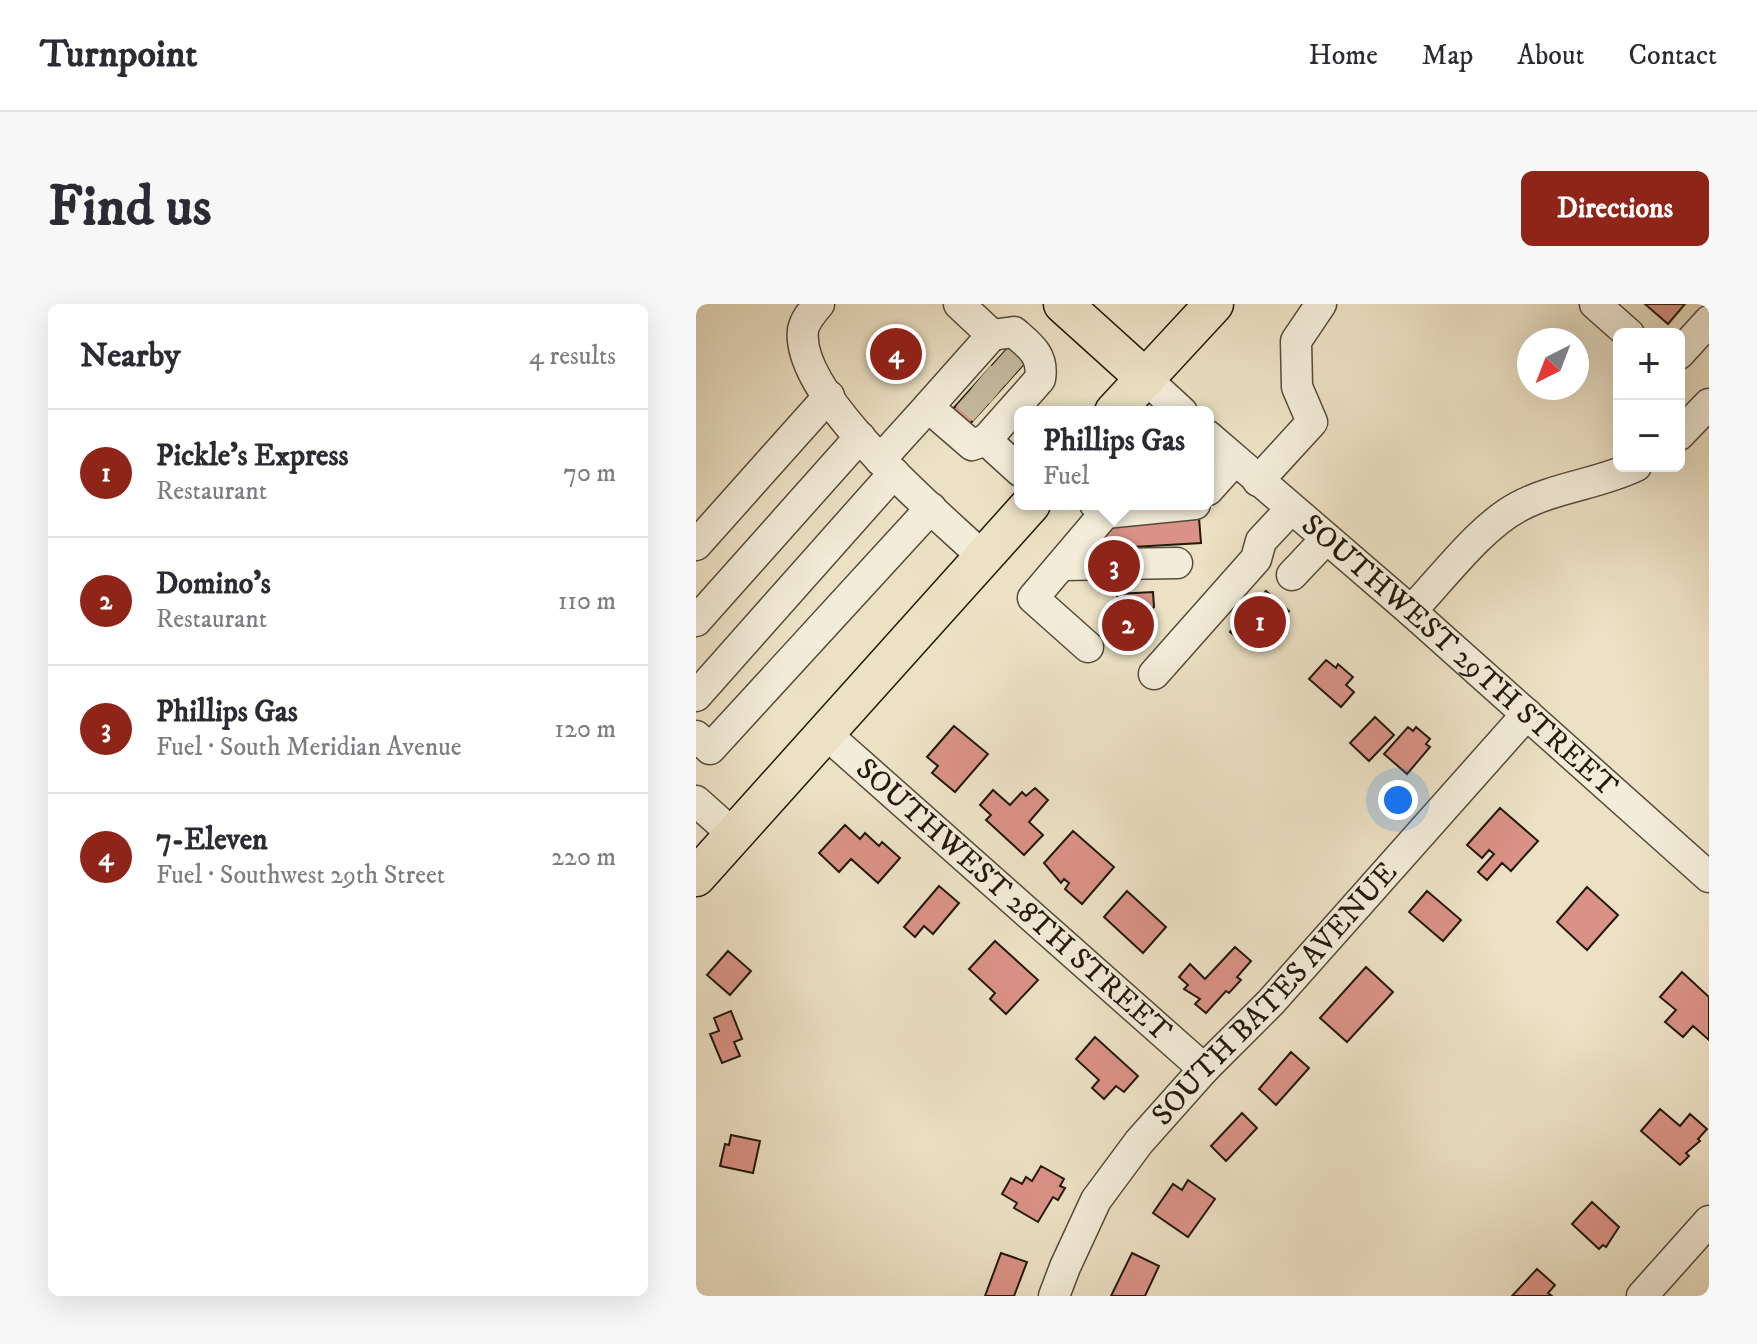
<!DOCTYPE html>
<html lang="en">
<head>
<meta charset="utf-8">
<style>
  :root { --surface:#fff; --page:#f7f7f7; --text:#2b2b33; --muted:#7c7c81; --line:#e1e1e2; --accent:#8f2418 }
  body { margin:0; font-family:"IM FELL DW Pica",serif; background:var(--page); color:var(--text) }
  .controls { position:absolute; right:24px; top:24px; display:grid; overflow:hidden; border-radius:12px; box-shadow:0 8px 32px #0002 }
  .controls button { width:72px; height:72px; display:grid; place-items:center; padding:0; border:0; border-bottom:2px solid var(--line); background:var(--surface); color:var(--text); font:40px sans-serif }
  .compass { position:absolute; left:821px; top:24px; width:72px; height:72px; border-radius:50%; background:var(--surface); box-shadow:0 8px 32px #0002; rotate:222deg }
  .you { position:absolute; left:702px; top:496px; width:28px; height:28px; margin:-20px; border:6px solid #fff; border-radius:50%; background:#1a73e8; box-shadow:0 0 0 12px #1a73e833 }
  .badge { display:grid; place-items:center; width:52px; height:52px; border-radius:50%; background:var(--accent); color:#fff; font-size:26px; font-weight:700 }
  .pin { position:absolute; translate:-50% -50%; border:4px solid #fff; box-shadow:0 2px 8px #0006 }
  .popup { position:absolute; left:318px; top:102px; width:200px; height:104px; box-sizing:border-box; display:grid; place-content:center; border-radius:12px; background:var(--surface); filter:drop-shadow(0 2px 6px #0005); font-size:26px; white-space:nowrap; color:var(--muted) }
  .popup b { font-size:30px; color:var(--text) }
  .popup::after { content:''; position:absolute; left:50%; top:100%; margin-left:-16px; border:16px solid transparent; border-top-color:var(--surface) }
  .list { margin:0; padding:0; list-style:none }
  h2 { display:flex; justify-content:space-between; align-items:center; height:104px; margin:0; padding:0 32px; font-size:34px }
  h2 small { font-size:26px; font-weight:400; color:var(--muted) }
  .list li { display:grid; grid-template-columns:52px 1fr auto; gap:24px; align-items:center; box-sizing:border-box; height:128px; padding:0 32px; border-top:2px solid var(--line) }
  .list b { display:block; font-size:30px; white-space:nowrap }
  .list p { margin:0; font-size:26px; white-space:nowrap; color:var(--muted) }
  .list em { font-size:26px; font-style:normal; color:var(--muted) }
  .map { position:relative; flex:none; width:1013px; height:992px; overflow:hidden; border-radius:12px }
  header { display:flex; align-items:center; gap:48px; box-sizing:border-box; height:112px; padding:0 40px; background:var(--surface); border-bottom:2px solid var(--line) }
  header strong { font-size:38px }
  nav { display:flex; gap:44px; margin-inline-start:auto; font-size:28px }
  .intro { display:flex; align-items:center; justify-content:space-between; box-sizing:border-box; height:192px; padding:0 48px }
  h1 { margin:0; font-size:56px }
  .button { padding:20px 36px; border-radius:12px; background:var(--accent); color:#fff; font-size:28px; font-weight:700 }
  main { display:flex; gap:48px; padding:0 48px }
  aside { flex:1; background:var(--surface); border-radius:12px; box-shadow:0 8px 32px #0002 }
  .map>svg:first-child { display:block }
  .building { fill:#da9286; stroke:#23190c; stroke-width:2 }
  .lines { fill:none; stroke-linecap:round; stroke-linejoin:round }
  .minor-tunnel { stroke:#c4b99f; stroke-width:30; stroke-dasharray:30 15; stroke-linecap:butt }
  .minor-casing { stroke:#554b3a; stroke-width:33 }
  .major-casing { stroke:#23190c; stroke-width:41 }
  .minor { stroke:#f3ecd9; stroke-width:30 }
  .major { stroke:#ece1c4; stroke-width:38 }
  .labels { text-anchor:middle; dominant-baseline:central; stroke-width:6; stroke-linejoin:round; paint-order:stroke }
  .street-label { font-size:30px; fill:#23190c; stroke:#f3ecd9 }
</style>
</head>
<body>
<header>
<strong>Turnpoint</strong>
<nav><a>Home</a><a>Map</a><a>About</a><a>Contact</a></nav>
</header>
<div class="intro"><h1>Find us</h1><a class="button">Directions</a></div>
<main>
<aside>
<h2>Nearby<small>4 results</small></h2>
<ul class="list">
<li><span class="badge">1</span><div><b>Pickle's Express</b><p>Restaurant</p></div><em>70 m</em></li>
<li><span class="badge">2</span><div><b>Domino's</b><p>Restaurant</p></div><em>110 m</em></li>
<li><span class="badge">3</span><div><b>Phillips Gas</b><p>Fuel · South Meridian Avenue</p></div><em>120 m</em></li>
<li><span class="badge">4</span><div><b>7-Eleven</b><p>Fuel · Southwest 29th Street</p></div><em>220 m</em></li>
</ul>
</aside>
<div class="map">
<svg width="1013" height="992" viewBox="0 0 1013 992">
  <rect width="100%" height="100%" fill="#ece1c4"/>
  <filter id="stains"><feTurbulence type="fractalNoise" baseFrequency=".0025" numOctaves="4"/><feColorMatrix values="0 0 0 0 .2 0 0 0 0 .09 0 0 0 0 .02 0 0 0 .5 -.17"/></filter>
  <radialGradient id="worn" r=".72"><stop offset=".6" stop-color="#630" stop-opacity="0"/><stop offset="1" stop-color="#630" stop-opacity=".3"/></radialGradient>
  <!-- building -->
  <path class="building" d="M949,0H989L972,20Z
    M320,35L337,50L272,122L255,107Z
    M503,214L505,239L403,245L402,220Z
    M570,287L593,307L563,342L555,335L549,341L534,328Z
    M457,288L458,303L425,340L421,290Z
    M630,356L640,364L642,360L657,373L650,381L658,388L645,403L613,375Z
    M679,413L698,431L673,457L654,439Z
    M258,422L292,450L259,488L236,469L242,462L231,453Z
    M712,423L717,427L720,423L734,435L730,440L734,443L711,470L688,450Z
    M339,484L352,496L333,518L347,531L328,551L290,516L295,511L284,501L297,486L314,501L326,488L330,492Z
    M804,504L842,537L815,567L806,559L791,576L782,568L798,550L793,546L786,554L771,541Z
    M149,521L164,535L169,529L183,542L186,538L204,554L182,579L155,555L143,568L123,549Z
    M377,527L418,563L386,600L369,585L373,579L368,575L365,579L348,559Z
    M243,582L263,599L237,630L228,622L219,633L208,623Z
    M891,583L922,611L891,646L861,618Z
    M431,587L470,623L447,649L408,613Z
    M731,587L765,616L747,637L713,608Z
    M299,637L342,676L310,710L294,695L299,689L273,665Z
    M539,643L555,657L541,673L545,676L533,689L530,687L510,709L499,700L504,695L488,685L492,681L483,673L494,660L509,675Z
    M32,647L55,667L34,691L11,671Z
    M670,663L697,688L651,738L624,714Z
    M986,668L1013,693V736L997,722L987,733L969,718L980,706L964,693Z
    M35,707L46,735L38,738L44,752L26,759L14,730L23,727L18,714Z
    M399,733L442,772L428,788L420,782L408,795L396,784L403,776L380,755Z
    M595,748L613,764L580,801L563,785Z
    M964,805L984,822L994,810L1011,825L1002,835L1004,837L990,849L993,852L984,861L945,827Z
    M546,809L561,824L530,857L515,842Z
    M35,831L64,837L57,869L24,862L29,840L33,841Z
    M345,862L368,875L364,882L369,884L362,896L357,893L342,918L318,904L321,899L306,890L315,874L326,880L330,873L336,877Z
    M492,876L519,895L492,933L457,909L477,880L486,886Z
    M896,898L923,923L910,943L907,941L903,945L876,920Z
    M305,949L331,958L318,992H289Z
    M436,949L463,962L449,992H415Z
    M841,965L859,981L852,989L856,992H816Z"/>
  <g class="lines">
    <!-- minor-tunnel -->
    <path class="minor-tunnel" d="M302,55L319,70
      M285,73L303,88
      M270,91L287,106"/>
    <!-- minor casing -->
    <g class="minor-casing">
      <g id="minor">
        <path d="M123,0C116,8 109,16 107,26C99,92 241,209 287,253"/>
        <path d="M263,0L296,31L232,103L276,141L290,136L324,167"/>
        <path d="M899,0L933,30"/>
        <path d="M983,50L1013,17"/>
        <path d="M450,75L486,108"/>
        <path d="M983,131L1013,100"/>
        <path id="s1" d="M512,132L715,307L1013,573"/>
        <path d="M290,136L344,75C348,51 334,42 318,28L296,31"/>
        <path d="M184,156L232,103"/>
        <path d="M562,177L616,118L601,83L600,37L625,0"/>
        <path d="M512,186L539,156"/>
        <path d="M399,200L409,209L499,200"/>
        <path d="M0,241L133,92"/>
        <path d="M366,261L481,259"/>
        <path d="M596,271L630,235"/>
        <path d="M715,307C746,275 783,224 822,203C859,183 903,180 940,162"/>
        <path d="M0,317L164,133"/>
        <path d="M392,343L337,294L409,209"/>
        <path d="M458,370L560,255L565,237L595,205"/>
        <path d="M0,392L198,169"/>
        <path id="s2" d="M129,429L508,765"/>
        <path d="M0,432L14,445L235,204"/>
        <path d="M0,497L38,531"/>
        <path id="s3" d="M358,992L369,963L400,896L443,838L508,765L575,698L831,410"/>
        <path d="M946,992L1013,917"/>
      </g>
    </g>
    <!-- major casing -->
    <g class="major-casing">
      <path id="major" d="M367,0L450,75
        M418,108L518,0
        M0,573L335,200"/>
    </g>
    <!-- minor -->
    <use href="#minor" class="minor"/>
    <!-- major -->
    <use href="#major" class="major"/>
  </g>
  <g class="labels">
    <!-- street labels -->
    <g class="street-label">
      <text stroke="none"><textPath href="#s1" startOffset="334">SOUTHWEST 29TH STREET</textPath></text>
      <text stroke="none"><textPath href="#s2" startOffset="252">SOUTHWEST 28TH STREET</textPath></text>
      <text stroke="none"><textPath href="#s3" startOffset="378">SOUTH BATES AVENUE</textPath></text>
    </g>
  </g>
  <rect width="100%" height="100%" filter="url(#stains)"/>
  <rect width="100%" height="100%" fill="url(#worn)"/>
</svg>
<div class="controls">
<button>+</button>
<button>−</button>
</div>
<svg class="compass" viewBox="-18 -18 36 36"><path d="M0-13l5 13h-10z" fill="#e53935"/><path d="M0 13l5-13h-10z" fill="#7c7c81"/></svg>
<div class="you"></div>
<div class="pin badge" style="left:564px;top:318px">1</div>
<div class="pin badge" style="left:432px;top:321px">2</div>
<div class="pin badge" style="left:418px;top:262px">3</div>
<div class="popup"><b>Phillips Gas</b>Fuel</div>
<div class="pin badge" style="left:200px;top:50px">4</div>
</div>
</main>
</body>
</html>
